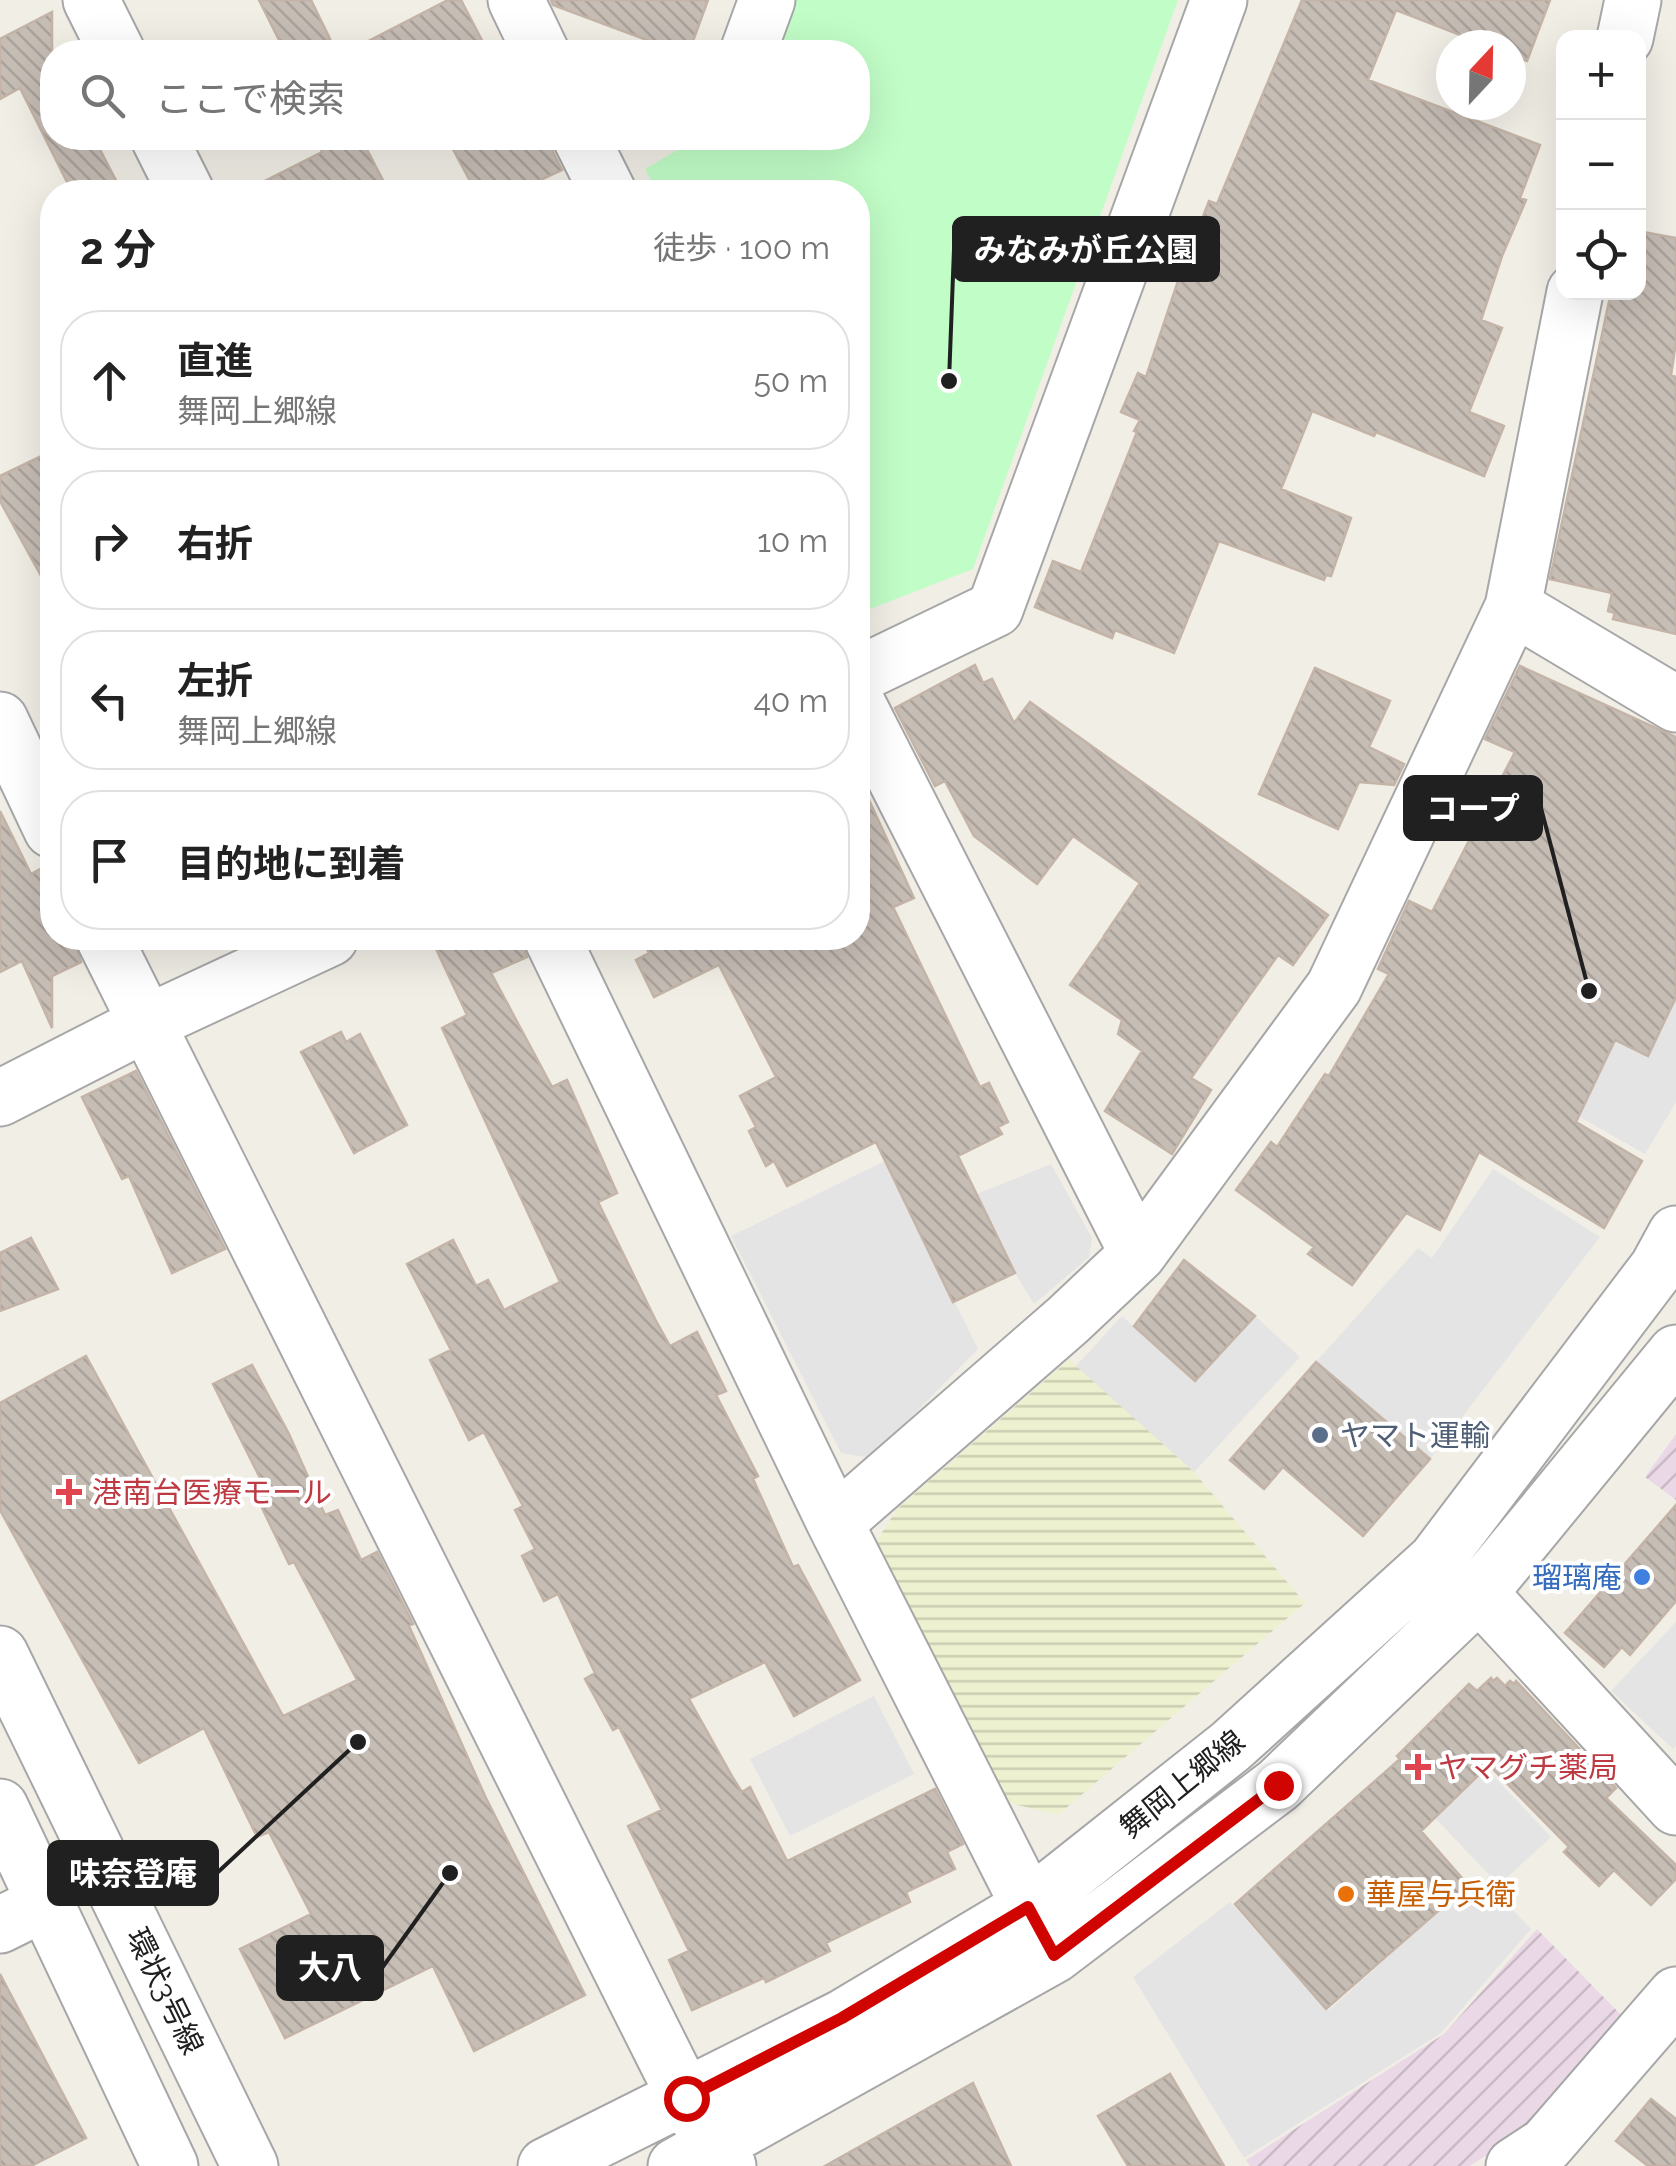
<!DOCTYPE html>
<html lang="ja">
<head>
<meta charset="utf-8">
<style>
  :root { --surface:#fff; --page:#f2f2f2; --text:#222; --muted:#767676; --line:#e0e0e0 }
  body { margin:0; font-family:Raleway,"Noto Sans JP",sans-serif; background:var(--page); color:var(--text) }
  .controls { position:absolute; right:30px; top:30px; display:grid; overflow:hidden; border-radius:20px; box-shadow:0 10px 40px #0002 }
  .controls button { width:90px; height:90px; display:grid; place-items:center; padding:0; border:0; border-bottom:2px solid var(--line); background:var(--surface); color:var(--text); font:50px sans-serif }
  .compass { position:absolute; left:1436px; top:30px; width:90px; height:90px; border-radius:50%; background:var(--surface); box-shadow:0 10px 40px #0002; rotate:22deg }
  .stop { position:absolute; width:30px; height:30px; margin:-22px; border:8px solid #d00400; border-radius:50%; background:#fff }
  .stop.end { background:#d00400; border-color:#fff; box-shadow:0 2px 10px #0008 }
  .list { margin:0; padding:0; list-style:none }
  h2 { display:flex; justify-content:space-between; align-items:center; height:130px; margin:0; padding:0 40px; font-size:42px }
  h2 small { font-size:32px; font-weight:400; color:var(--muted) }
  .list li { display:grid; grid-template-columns:65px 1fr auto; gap:30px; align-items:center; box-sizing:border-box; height:140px; margin:0 20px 20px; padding:0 20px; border:2px solid var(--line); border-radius:40px }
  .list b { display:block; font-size:38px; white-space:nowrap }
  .list p { margin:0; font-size:32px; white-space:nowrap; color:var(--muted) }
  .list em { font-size:32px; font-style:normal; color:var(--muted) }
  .icon { flex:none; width:55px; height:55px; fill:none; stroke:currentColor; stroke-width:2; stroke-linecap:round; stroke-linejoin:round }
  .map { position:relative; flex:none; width:1676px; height:2166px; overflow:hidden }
  .search { position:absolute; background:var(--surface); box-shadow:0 10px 40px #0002; left:40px; top:40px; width:830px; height:110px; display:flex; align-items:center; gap:25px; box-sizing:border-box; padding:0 35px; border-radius:40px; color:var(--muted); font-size:38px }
  .panel { position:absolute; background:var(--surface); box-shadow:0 10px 40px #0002; left:40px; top:180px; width:830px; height:770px; border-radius:40px }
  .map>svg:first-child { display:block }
  .industrial { fill:url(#industrial-furrows) }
  .farmland { fill:url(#farmland-rules) }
  .park { fill:#c1fdc7 }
  .parking { fill:#e4e4e4 }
  .building { fill:url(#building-back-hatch); stroke:#c4b4a7; stroke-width:2.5 }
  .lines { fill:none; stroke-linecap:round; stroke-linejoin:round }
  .minor-casing { stroke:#a7a7a7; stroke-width:59 }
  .minor { stroke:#fff; stroke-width:55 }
  .route { stroke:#d00400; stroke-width:12 }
  .service-dot { fill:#5c6f8a; stroke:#fff; stroke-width:4 }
  .health-dot { fill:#e0444e; stroke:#fff; stroke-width:4 }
  .shop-dot { fill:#3f7fe0; stroke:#fff; stroke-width:4 }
  .food-dot { fill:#e8710a; stroke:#fff; stroke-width:4 }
  .labels { text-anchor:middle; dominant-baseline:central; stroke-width:8; stroke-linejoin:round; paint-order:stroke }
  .service-label { font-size:30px; fill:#4e5e75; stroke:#fff; text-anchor:start }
  .health-label { font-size:30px; fill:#be3a42; stroke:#fff; text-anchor:start }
  .shop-label { font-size:30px; fill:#366cbe; stroke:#fff; text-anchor:end }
  .street-label { font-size:30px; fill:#202020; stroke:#fff }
  .food-label { font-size:30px; fill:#c56008; stroke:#fff; text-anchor:start }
  .leader { fill:none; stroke:#202020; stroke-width:4 }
  .callout-dot { fill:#202020; stroke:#fff; stroke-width:4 }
  .callout { fill:#202020; stroke:#202020; stroke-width:4 }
  .callout-label { font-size:32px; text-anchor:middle; font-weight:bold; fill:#fff }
</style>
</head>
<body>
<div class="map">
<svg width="1676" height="2166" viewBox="0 0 1676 2166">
  <defs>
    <pattern id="industrial-furrows" width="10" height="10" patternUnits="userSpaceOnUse" patternTransform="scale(2.5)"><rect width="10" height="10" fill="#ebd8e7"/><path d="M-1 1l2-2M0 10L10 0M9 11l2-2" fill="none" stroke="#c9b9c6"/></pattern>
    <pattern id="farmland-rules" width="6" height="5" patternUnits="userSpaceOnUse" patternTransform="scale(2.5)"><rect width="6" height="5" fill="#eef1d0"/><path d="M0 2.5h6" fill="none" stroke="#ccceb2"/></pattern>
    <pattern id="building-back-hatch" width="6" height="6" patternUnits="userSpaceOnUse" patternTransform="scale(2.5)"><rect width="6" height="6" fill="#c6bdb5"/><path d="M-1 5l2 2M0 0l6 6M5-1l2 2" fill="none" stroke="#aaa29b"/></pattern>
  </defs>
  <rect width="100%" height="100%" fill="#f1eee6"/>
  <!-- industrial -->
  <path class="industrial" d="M1676,1434V1500L1645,1477Z
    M1537,1929L1622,2016L1531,2126L1470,2166H1250L1246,2160L1444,2034Z"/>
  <!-- farmland -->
  <path class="farmland" d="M1070,1359L1194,1472L1305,1603L1058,1815L1006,1802L874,1545L897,1509Z"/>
  <!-- park -->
  <path class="park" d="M795,0H1178L973,569L870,609L858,584V192H657L645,169L698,138H858V52H775Z"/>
  <!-- parking -->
  <path class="parking" d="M1676,997V1102L1645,1154L1511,1078L1601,1068L1615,1040Z
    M885,1161L978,1349L871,1458L841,1453L731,1236Z
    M1051,1164L1092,1238L1089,1257L1034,1304L1015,1273L977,1194Z
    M1493,1169L1600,1237L1430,1459L1316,1362L1418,1248L1432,1258Z
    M1122,1316L1194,1381L1255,1316L1300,1357L1194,1472L1076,1366Z
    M1676,1622V1746L1673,1749L1611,1691Z
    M874,1696L914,1774L790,1836L750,1759Z
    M1438,1717L1551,1837L1499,1885L1435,1818L1465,1790L1415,1738Z
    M1479,1875L1531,1929L1441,2033L1244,2158L1133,1977L1230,1902L1328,2011Z"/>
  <!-- building -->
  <path class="building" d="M259,0H311L330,39L303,52H285Z
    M448,0H461L488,52H347Z
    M551,0H708L689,52H679L553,5Z
    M1302,0H1550L1527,61L1511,55V45H1486L1396,10L1368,80L1540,145L1520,198L1526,200L1502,256L1481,320L1502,328L1469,412L1504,426L1484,476L1376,432L1374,436L1312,411L1281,489L1351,518L1331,576L1326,575L1324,580L1219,541L1174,653L1115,630L1112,638L1035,607L1053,561L1081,572L1137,432L1134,431L1140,420L1121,412L1138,373L1146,377L1199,218L1202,219L1209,201L1217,204Z
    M52,12V138H94L122,192H72L20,88L0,99V39Z
    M315,138H361L389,192H243L322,152Z
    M447,138H546L562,170L515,192H476Z
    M1638,231L1676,238V342L1671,375L1676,377V634L1613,619L1615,613L1608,611L1612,593L1550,579L1611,292H1638Z
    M52,451V596L0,501V476Z
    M975,665L983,683L992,679L1014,723L1030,702L1328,915L1293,965L1278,955L1191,1078L1211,1090L1172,1154L1105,1111L1142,1051L1118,1034L1122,1020L1070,985L1103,938H1107L1104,936L1140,883L1073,836L1037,884L974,836L945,781L935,786L895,708Z
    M1520,666L1676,737V997L1648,1056L1615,1040L1576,1122L1642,1161L1604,1228L1479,1152L1440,1230L1406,1213L1352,1285L1308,1254L1314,1247L1236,1190L1271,1142L1277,1147L1325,1074L1329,1076L1389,974L1378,969L1409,901L1432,912L1515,752L1485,739Z
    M1315,668L1390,701L1369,747L1404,764L1394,785L1359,782L1338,829L1259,794Z
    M858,776L914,898L893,907L980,1087L989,1083L1008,1122L998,1127L1002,1134L958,1156L1015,1273L953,1302L876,1142L787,1186L774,1161L766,1166L749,1131L756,1127L740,1096L776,1077L719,965L654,997L636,960L649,953L641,938H858Z
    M0,811L31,874L42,868L52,892V938H73L81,962L52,976V1028L22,961L0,972Z
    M431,938H521L527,957L491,973L552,1087L567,1080L617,1193L598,1202L655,1319L670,1346L697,1332L726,1391L716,1395L758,1476L753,1479L793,1567L798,1565L860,1680L794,1716L765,1662L689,1699L733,1778L742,1792L750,1787L787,1861L935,1789L963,1844L947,1852L955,1869L906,1892L910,1902L826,1943L830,1951L766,1982L764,1978L692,2010L669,1960L689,1951L628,1826L662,1810L619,1727L613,1730L585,1679L595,1673L558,1594L544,1601L522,1556L535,1549L515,1510L523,1506L484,1432L469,1440L430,1360L451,1350L407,1264L453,1240L476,1286L488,1280L504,1310L560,1282L442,1028L467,1015Z
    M341,1032L346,1042L360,1034L407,1125L354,1153L301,1052Z
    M136,1071L225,1249L172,1273L129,1176L122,1179L82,1097Z
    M31,1238L58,1289L0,1311V1253Z
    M1184,1260L1255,1316L1195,1381L1134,1326Z
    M86,1356L283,1716L357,1680L294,1562L289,1564L251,1485L261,1480L213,1384L252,1365L289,1434L325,1515L338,1510L361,1560L377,1552L413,1624L409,1626L485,1796L585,1995L474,2051L433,1966L285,2038L240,1949L311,1914L269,1832L257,1837L204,1728L139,1763L0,1510V1403Z
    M1316,1362L1430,1459L1363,1536L1283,1467L1264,1489L1230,1460Z
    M1676,1505V1601L1630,1655L1622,1647L1604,1667L1565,1633Z
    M1491,1678L1493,1681L1497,1678L1505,1686L1510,1681L1514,1684L1516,1681L1616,1788L1606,1798L1676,1865V1879L1651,1905L1614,1870L1599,1886L1564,1852L1569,1847L1489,1765L1421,1831L1468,1885L1326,2009L1235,1904L1400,1759L1397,1756L1469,1684L1477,1691Z
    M0,1974L86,2138L31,2166H0Z
    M1170,2074L1224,2166H1128L1098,2116Z
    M973,2083L1011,2166H825Z
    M1651,2099L1676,2119V2166H1648L1616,2141Z"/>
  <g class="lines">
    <!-- minor casing -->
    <g class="minor-casing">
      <path id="minor" d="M91,0L117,52
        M516,0L541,52
        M1625,38L1633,0
        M748,52L767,0
        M159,138L186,192
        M581,138L608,192
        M1513,607L1676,704
        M858,675L995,609L1219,0
        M858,705L1138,1254
        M0,720L52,830
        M104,938L686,2099L728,2166
        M552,938L835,1523
        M0,1098L145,1024L330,938
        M1479,1593L1676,1807
        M0,1654L250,2166
        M0,1807L170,2166
        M0,1925L46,1902
        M1054,1955L835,1523L1068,1320L1138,1254L1334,987L1513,607L1575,292
        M546,2166L842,2018L1028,1907L1231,1746L1436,1560L1658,1267L1676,1234
        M676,2166L1054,1955L1278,1785L1479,1593L1676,1353
        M1514,2166L1546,2145L1676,1995"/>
    </g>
    <!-- minor -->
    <use href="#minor" class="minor"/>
  </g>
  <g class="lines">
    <!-- route -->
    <path class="route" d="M686,2098L842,2018L1028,1907L1054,1955L1278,1785"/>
  </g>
  <!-- markers -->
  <circle class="service-dot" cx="1320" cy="1435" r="10"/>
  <g class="health-dot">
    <path d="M64 1477h10v10h10v10h-10v10h-10v-10h-10v-10h10z"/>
    <path d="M1413 1752h10v10h10v10h-10v10h-10v-10h-10v-10h10z"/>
  </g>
  <circle class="shop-dot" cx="1642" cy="1577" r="10"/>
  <circle class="food-dot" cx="1346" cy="1894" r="10"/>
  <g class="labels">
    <!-- service labels -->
    <g class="service-label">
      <text x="1340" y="1435">ヤマト運輸</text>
    </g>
    <!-- health labels -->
    <g class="health-label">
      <text x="92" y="1492">港南台医療モール</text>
      <text x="1438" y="1767">ヤマグチ薬局</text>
    </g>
    <!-- shop labels -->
    <g class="shop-label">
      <text x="1622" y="1577">瑠璃庵</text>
    </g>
    <!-- street labels -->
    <g class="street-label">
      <text transform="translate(1182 1784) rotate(-39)">舞岡上郷線</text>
      <text transform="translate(165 1991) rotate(64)">環状3号線</text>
    </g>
    <!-- food labels -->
    <g class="food-label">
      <text x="1366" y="1894">華屋与兵衛</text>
    </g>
  </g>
  <!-- callouts -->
  <path class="leader" d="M949 381L954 249M1589 991L1541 808M358 1742L217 1873M450 1873L382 1968"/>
  <g class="callout-dot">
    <circle cx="949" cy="381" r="10"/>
    <circle cx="1589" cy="991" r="10"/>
    <circle cx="358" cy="1742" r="10"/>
    <circle cx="450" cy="1873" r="10"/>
  </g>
  <g class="callout">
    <rect x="954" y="218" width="264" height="62" rx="10"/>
    <rect x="1405" y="777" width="136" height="62" rx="10"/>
    <rect x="49" y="1842" width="168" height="62" rx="10"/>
    <rect x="278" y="1937" width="104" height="62" rx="10"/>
  </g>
  <g class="callout-label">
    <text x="1086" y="261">みなみが丘公園</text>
    <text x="1473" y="820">コープ</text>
    <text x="133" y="1885">味奈登庵</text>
    <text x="330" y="1979">大八</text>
  </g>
</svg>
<div class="controls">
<button>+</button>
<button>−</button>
<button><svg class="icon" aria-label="locate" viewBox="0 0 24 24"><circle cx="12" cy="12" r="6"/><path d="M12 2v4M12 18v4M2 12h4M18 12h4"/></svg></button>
</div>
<svg class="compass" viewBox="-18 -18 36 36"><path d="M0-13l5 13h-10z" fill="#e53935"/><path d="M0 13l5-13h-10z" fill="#767676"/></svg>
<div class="stop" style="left:686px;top:2098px"></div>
<div class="stop end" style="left:1278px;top:1785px"></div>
<div class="search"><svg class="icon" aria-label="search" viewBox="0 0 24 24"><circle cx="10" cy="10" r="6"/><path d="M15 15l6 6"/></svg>ここで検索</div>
<section class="panel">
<h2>2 分<small>徒歩 · 100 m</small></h2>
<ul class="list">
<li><svg class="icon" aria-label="ahead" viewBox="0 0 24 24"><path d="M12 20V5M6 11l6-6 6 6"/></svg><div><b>直進</b><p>舞岡上郷線</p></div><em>50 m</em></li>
<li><svg class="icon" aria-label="right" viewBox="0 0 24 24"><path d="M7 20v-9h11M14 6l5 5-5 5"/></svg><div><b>右折</b></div><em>10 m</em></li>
<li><svg class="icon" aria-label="left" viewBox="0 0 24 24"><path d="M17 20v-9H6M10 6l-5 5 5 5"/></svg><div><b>左折</b><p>舞岡上郷線</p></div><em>40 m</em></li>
<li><svg class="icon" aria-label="arrive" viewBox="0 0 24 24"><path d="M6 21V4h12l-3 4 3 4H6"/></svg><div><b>目的地に到着</b></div></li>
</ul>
</section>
</div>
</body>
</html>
